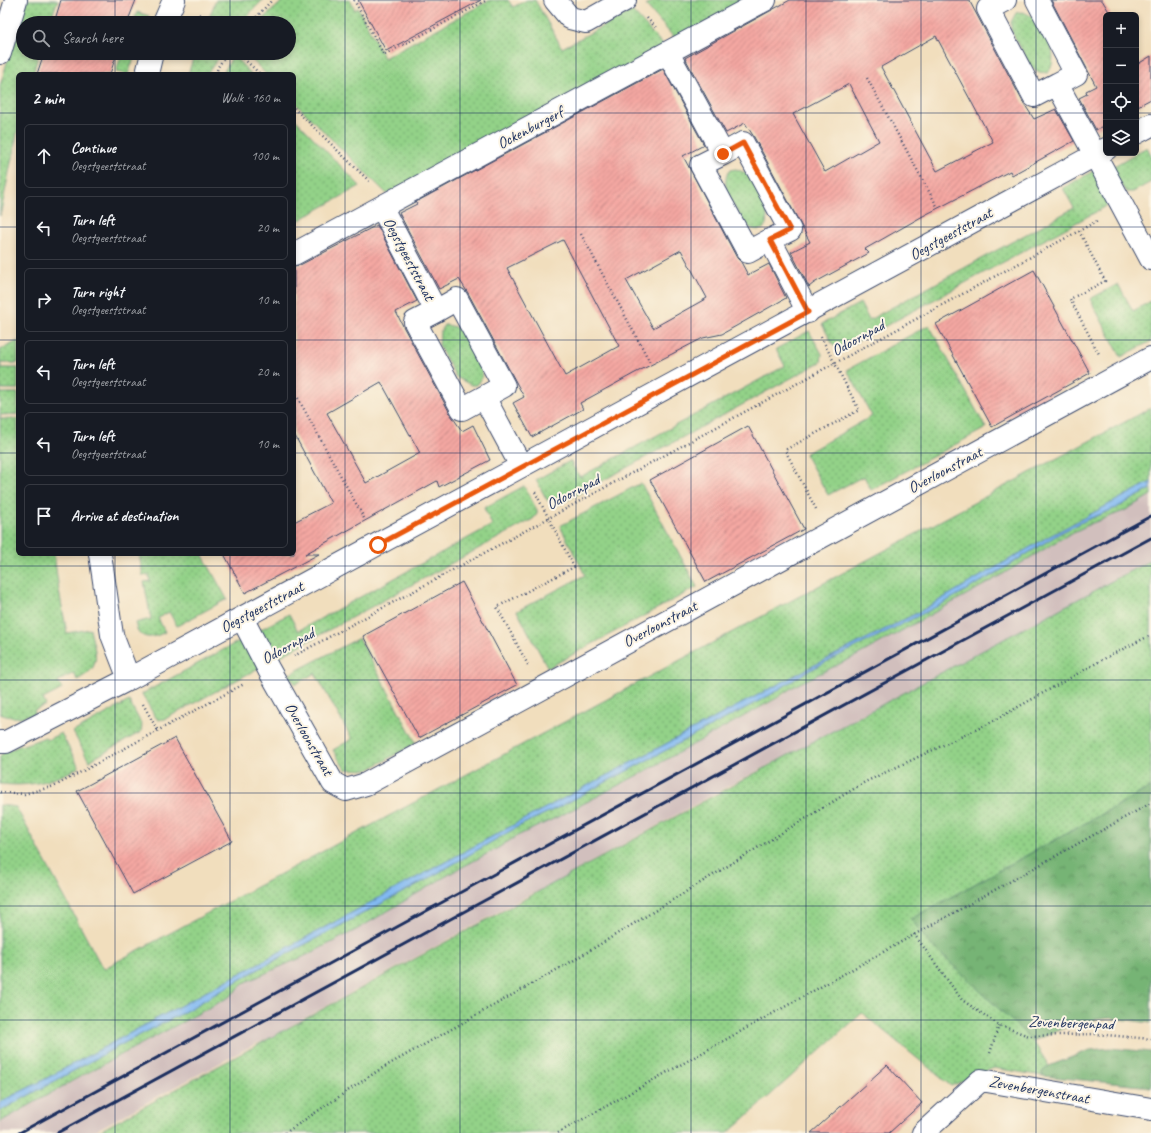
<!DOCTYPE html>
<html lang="en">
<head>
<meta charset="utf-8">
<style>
  :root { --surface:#171b24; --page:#242831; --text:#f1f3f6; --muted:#9ea1a6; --line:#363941 }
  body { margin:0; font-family:Caveat,sans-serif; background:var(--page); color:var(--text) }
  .controls { position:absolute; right:12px; top:12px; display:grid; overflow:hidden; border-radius:6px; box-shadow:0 2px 6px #0003 }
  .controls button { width:36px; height:36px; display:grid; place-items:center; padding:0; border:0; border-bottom:1px solid var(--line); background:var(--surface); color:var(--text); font:20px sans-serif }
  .stop { position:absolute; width:12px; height:12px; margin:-9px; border:3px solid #ea580c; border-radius:50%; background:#fff }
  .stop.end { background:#ea580c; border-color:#fff; box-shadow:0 1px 4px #0008 }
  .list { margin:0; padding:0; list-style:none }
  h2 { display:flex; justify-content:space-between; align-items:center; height:52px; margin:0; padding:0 16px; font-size:17px }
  h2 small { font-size:13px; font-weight:400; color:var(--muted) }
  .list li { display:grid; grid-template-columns:26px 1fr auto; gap:12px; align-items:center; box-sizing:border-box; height:64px; margin:0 8px 8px; padding:0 8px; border:1px solid var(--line); border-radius:6px }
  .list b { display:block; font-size:15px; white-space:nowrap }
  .list p { margin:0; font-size:13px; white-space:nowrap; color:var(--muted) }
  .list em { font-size:13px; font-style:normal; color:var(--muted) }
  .icon { flex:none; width:22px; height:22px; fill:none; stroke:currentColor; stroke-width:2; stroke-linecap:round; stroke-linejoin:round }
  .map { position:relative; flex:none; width:1151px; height:1133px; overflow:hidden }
  .search { position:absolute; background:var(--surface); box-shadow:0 2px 6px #0003; left:16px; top:16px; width:280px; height:44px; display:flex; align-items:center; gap:10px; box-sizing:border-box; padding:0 14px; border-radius:22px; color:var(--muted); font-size:15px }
  .panel { position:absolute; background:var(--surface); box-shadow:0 2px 6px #0003; left:16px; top:72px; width:280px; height:484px; border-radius:6px }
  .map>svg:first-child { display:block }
  .railway { fill:#d1bfbd }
  .grass { fill:url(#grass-dots); stroke:#578073 }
  .forest { fill:url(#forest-crowns); stroke:#487269 }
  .water { fill:#82baf2; stroke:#4e74a8 }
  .building { fill:url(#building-hatch); fill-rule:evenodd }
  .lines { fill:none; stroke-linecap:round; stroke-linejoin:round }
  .minor-casing { stroke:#3b496c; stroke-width:24 }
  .path { stroke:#3b496c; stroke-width:2.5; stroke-dasharray:1 3; stroke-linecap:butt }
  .minor { stroke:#fff; stroke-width:22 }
  .rail { stroke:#1b2f5e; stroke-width:3 }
  .route { stroke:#ea580c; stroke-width:5 }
  .grid { fill:none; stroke:#1b2f5e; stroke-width:1; stroke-opacity:0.55 }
  .labels { text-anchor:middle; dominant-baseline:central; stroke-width:4; stroke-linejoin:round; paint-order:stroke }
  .street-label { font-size:16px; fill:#1b2f5e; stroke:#fcf5e5 }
</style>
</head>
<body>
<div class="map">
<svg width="1151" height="1133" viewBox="0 0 1151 1133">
  <defs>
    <pattern id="grass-dots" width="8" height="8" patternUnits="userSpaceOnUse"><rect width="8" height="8" fill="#93d288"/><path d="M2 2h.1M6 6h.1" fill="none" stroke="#77ab72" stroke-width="1.8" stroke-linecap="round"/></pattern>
    <pattern id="forest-crowns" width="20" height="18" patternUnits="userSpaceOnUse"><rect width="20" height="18" fill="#76b474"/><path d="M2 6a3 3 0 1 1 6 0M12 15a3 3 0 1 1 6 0" fill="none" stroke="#609362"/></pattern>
    <pattern id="building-hatch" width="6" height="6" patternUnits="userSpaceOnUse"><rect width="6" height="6" fill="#f4a7a2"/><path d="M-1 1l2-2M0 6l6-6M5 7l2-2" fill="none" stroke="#c58887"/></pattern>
  </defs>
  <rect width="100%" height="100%" fill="#fcf5e5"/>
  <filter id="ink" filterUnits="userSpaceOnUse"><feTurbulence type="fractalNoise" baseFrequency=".025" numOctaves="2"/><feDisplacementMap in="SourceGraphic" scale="8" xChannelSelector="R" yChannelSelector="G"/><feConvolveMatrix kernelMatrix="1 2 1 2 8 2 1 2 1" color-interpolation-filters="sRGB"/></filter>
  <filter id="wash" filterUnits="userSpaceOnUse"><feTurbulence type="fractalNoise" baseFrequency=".012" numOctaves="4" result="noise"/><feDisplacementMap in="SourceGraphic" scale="16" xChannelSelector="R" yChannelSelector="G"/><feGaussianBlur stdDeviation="0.9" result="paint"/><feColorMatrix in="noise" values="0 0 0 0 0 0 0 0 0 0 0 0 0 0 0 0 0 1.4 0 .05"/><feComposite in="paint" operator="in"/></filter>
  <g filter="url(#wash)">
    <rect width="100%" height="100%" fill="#f1debd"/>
    <!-- railway -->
    <path class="railway" d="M1151,495V562L897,696L836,733L807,745L725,788L571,873L563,882L549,888L531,894L290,1026L285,1032L255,1044L91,1133H0V1122L5,1118L229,997L241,986L248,981L305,956L356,930L453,872L498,848L516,836L562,815L651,768L782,696L796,685L858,655L993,580L1066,536L1090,524L1124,511Z"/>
    <!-- grass -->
    <path class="grass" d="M27,0H58L49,23H23V53H39L33,74H18V129L0,216V86L16,32Z
      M216,0H263L251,12L243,23H214L209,18Z
      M284,0H350L355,10L358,8L384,58L490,0H508L513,7L527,0H535L562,48L632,11L665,47L387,194L294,102V74H266L245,53H289V23H258Z
      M656,0H748L675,39L646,5Z
      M137,12L149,16L146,23H133Z
      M1022,12C1043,17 1062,55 1048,73L1039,72L1031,67L1011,30V22L1016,13Z
      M122,53H136L128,74L116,72Z
      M195,53H222L207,74H188Z
      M233,55L251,74H223Z
      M294,118L360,186L294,223Z
      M1147,147L1151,155V182L1133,192H1126L1110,168Z
      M736,169L748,174L768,209L766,224L763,229C759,230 756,230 753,229C745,226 741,218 737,211C729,198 720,183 730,170Z
      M1095,170L1109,202L1105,207L845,348L839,349L833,345L822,324L860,303L869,320L1074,208L1063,188Z
      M1118,284L1133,311L1151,301V341L1121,357L1090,299Z
      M444,325C451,325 459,328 464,333C467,336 469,341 471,344C477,355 489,374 477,385H471L456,377L439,346L440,332Z
      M929,325L986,428L871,490L864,476L828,495L805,454L872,416L847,370Z
      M809,331L822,354L821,362L817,364L560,504L553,505L547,500L536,480L570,461L580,477L785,366L776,349Z
      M18,341V363H1V368H18V389H0L1,393H18V414L0,415V419H18V554H54L59,591L67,633L90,629C95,654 104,666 77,680L74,673L58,681L62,689L43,699L46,705L34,710L35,713C23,718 12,719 0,714V350Z
      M1151,408V482L1048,537L921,611L809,668L519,822L38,1083L0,1102V805L16,807L103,969Z
      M641,483L697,587L548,668L517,611L585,575L560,526Z
      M524,486L537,510V514L533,519L165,719L158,720L154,715L142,694L289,614L298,631L492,525L484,508Z
      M1151,489V495L1124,511L1090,524L1066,536L993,580L858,655L796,685L777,698L651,768L562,815L517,836L498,848L453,872L356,930L305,956L248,981L241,986L229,997L74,1080L0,1122V1111L126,1042L177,1016L253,972L424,881L519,826L559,807L770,695L806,672L998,572L1060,533L1086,520L1116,508Z
      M139,554H202L227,599L177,626L169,612L158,618L165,632C152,639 139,641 135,623L151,619L144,582L150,581L149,575L143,576Z
      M1151,560V787L911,919L1033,1041L1049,1066L1042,1072L1043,1076L994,1068L951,1086L862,1013L728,1133H96L807,745Z
      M359,638L416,743L368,770L345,769L333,750L352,739L315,673L296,684L288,675Z
      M129,701L142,725L141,732L89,761L73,732Z
      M61,733L79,767C52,782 31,787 0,784V757L2,754C17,745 30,744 45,737L47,740Z"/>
    <!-- forest -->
    <path class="forest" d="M1151,787V1023L1111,1018L1083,1021L1033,1041L929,943L911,919Z
      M1110,1048L1151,1052V1087L1043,1076L1042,1072L1049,1066L1090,1050Z"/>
    <!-- water -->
    <path class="water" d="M1151,482V489L1116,508L1086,520L1060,533L998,572L940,605L806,672L770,695L559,807L519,826L424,881L253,972L177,1016L126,1042L0,1111V1102L38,1083L519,822L809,668L921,611L1048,537Z"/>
    <g id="blocks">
      <!-- building -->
      <path class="building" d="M61,0H136L127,23H54Z
        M358,0H481L386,51Z
        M790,0H969L1023,102L1034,119L1056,109L1074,141L1012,175L1010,171L923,216L865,249L869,253L814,283L809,287L791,252L810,242L754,137L745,123L726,133L685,58ZM936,36L993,142L937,171L881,67ZM849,84L879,141L825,172L793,114Z
        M1051,0H1102L1111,15H1106V124L1096,130L1079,98L1087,94L1086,91L1096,86Z
        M44,53H117L110,74H37Z
        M1151,56V99L1136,107V61L1138,64Z
        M663,69L704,145L683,156L737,258L741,262L748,275L769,264L786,298L722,334L703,338L635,373L580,403L583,409L532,437L513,403L524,397L468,293L459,279L439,289L399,213L417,204L416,202ZM563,240L619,346L565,376L507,268ZM681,250L707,298L653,328L626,280Z
        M377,225L417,301L396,312L404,328L451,415L462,431L473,425L490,460L439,487L437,481L305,554H319L245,593L224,554H294V522L331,503L294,434V266L300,265ZM381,382L420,453L366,483L327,413Z
        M1034,270L1090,373L992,427L936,324Z
        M748,426L804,529L706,582L650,480Z
        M462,582L517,685L419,738L363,636Z
        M175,738L232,841L133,894L77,791Z
        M887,1065L922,1103L889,1133H811Z"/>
    </g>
  </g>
  <g filter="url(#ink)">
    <use href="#blocks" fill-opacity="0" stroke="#3b496c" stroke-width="1"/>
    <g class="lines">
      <!-- minor casing -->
      <g class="minor-casing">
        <path id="minor" d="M555,0L570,18L586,22L625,0
          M1005,0L988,9L1034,96L1057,84L1151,259
          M1037,0L1076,74L1057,84
          M164,23L174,0
          M0,53L16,0
          M668,53L723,154L701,165L748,252L770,240L808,312
          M147,74L152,53
          M1136,133L1151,125
          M723,154L743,143L790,230L770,240
          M382,208L436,311L415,322L462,409L484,397L521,466
          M294,254L765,0
          M436,311L457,299L504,386L484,397
          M100,554L112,635L129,679
          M242,618L269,670L333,783L346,790L366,784L1151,358
          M0,742H6L129,679L1106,149
          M923,1133L981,1080L1151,1109"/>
      </g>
      <!-- path -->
      <path class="path" d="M354,0L384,55L487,0
        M199,14L208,23
        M647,18L656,28
        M251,23L272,0
        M238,53L260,74
        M216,74L218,67L227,53
        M867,78L938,208
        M294,108L369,181
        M1079,231L1105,281L1070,299L1099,354
        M581,234L651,364
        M294,391L365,520
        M816,509L785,450L859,410L820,335
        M294,656L1099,220
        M528,665L497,607L574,567L535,492
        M143,704L158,731
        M0,792L24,794L55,786L244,684
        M914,934L962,1000L999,1025L1029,1036L1095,1034L1151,1039
        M990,1053L999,1025
        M285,1133L379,1070L576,959L865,782L986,725L1111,655L1151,635
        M558,1133L1151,803"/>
      <!-- minor -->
      <use href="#minor" class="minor"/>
      <!-- rail -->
      <path class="rail" d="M19,1133L1151,516
        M57,1133L1151,538"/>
    </g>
  </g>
  <g class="lines" filter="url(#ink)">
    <!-- route -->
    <path class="route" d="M378,545L808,312L770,240L790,230L743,143L723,154"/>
  </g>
  <!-- grid -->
  <path class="grid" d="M115,0V23M230,0V23M345,0V1133M460,0V1133M576,0V1133M691,0V1133M806,0V1133M921,0V1133M1036,0V1133M115,53V74M230,53V74M0,113H18M294,113H1106M1136,113H1151M0,227H18M294,227H1151M0,340H18M294,340H1151M0,453H18M294,453H1151M115,554V1133M230,554V1133M0,566H1151M0,680H1151M0,793H1151M0,906H1151M0,1020H1151"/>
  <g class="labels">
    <!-- street labels -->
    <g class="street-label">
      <text transform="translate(530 128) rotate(-28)">Ockenburgerf</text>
      <text transform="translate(951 234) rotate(-29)">Oegstgeeststraat</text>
      <text transform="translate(409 259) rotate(62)">Oegstgeeststraat</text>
      <text transform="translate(858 338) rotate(-29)">Odoornpad</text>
      <text transform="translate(945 470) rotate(-28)">Overloonstraat</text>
      <text transform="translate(573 492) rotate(-28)">Odoornpad</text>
      <text transform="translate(262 607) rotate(-28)">Oegstgeeststraat</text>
      <text transform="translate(660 624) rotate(-28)">Overloonstraat</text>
      <text transform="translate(288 646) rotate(-29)">Odoornpad</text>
      <text transform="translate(309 739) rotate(60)">Overloonstraat</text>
      <text transform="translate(1071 1023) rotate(2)">Zevenbergenpad</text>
      <text transform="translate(1039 1090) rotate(10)">Zevenbergenstraat</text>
    </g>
  </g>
</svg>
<div class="controls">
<button>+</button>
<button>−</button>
<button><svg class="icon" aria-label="locate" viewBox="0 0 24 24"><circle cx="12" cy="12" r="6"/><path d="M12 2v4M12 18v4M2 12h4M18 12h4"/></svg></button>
<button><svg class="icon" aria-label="layers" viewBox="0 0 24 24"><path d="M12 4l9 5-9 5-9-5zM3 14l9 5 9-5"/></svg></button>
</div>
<div class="stop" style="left:378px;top:545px"></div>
<div class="stop end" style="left:723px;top:154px"></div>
<div class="search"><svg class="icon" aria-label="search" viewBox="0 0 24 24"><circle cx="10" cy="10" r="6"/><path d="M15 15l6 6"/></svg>Search here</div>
<section class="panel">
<h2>2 min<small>Walk · 160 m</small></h2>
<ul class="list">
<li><svg class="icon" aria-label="ahead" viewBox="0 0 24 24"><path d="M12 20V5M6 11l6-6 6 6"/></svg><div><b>Continue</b><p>Oegstgeeststraat</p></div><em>100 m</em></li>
<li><svg class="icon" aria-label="left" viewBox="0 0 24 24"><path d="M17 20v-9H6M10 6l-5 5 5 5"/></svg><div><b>Turn left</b><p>Oegstgeeststraat</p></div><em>20 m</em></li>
<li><svg class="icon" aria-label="right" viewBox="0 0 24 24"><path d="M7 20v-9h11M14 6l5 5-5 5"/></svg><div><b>Turn right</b><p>Oegstgeeststraat</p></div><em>10 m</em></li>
<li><svg class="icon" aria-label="left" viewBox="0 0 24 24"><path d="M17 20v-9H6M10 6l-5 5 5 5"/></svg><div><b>Turn left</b><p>Oegstgeeststraat</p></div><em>20 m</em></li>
<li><svg class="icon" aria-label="left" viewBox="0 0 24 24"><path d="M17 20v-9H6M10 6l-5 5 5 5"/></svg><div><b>Turn left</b><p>Oegstgeeststraat</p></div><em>10 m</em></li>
<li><svg class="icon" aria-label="arrive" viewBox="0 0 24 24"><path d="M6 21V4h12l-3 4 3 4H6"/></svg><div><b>Arrive at destination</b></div></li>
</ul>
</section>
</div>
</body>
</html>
